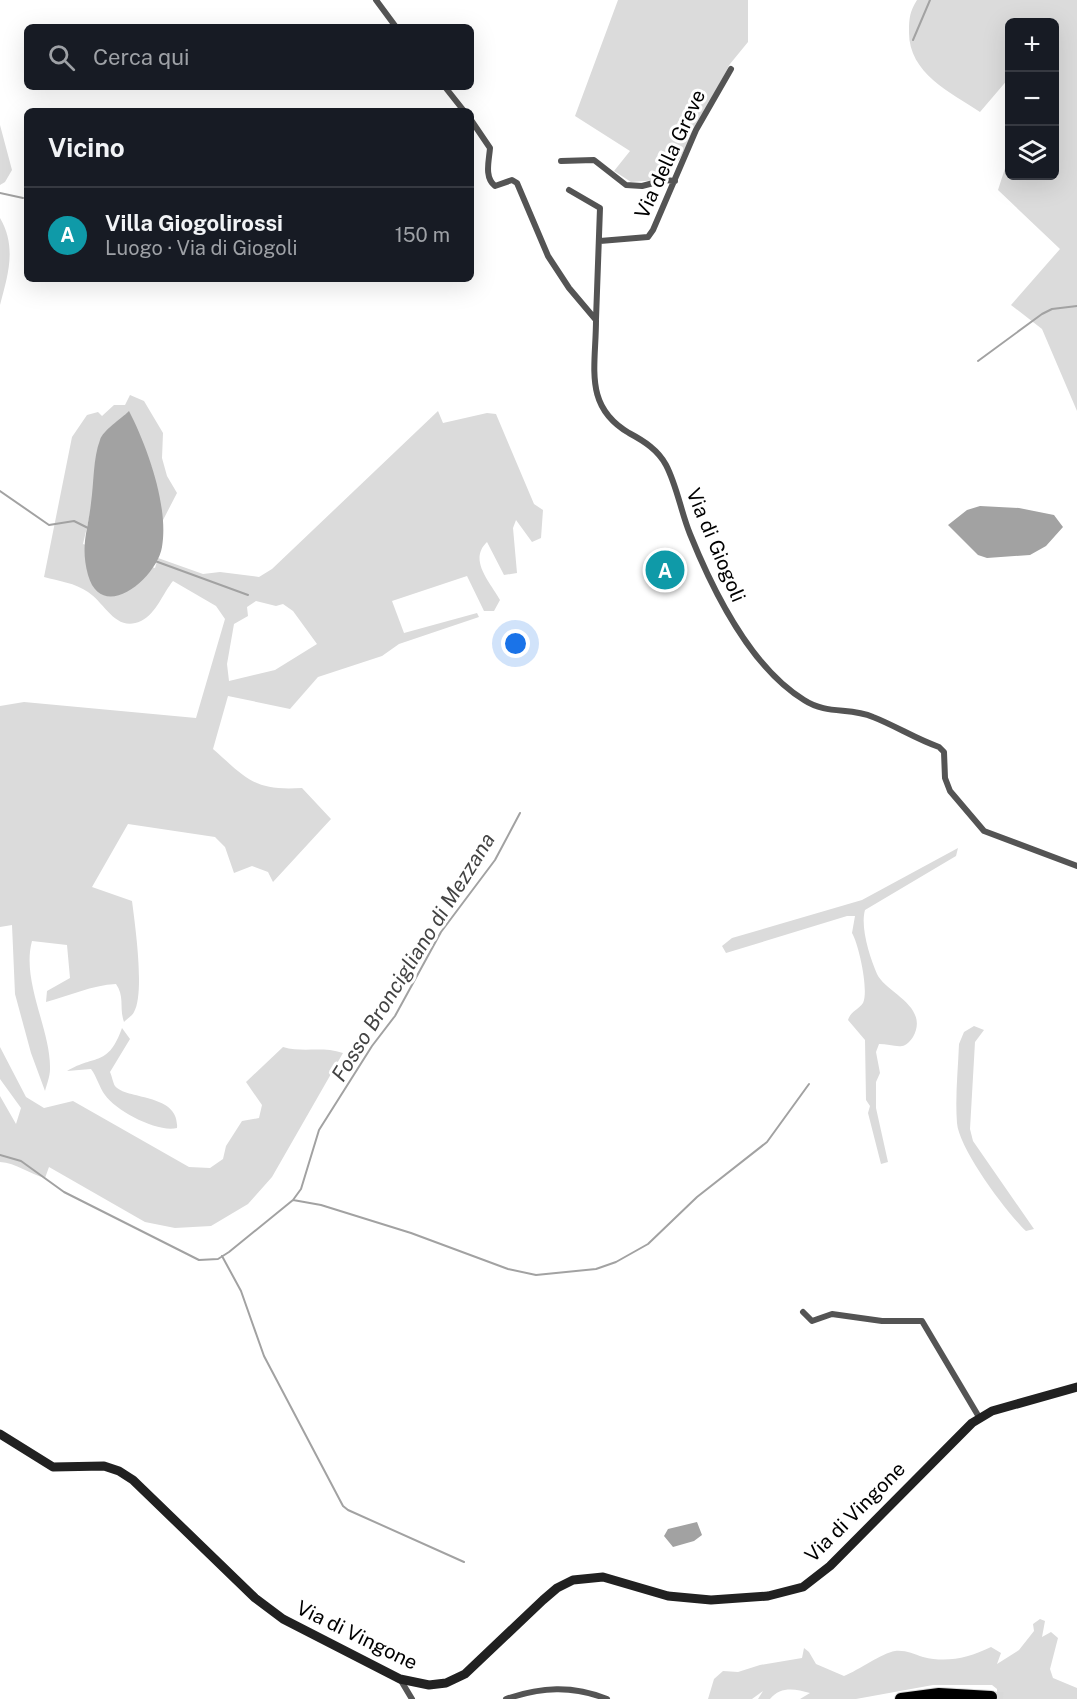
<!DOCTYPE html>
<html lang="it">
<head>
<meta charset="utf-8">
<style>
  :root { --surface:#171b24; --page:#242831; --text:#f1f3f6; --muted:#9ea1a6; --line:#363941; --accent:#858687 }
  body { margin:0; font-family:"Public Sans",sans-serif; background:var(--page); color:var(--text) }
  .controls { position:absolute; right:18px; top:18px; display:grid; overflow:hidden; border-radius:9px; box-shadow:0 6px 24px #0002 }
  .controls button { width:54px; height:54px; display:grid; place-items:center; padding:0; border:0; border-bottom:2px solid var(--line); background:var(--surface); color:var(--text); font:30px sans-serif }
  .you { position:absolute; left:516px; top:644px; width:21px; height:21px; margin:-15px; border:4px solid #fff; border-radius:50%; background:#1a73e8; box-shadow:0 0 0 9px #1a73e833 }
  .badge { display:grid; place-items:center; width:39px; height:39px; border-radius:50%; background:var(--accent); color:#fff; font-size:20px; font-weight:700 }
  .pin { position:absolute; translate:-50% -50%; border:3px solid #fff; box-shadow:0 2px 6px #0006 }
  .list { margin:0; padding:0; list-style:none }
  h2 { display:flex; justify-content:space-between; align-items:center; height:78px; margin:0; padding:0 24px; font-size:26px }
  h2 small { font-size:20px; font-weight:400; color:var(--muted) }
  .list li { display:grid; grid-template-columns:39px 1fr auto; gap:18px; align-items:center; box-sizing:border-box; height:96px; padding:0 24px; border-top:2px solid var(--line) }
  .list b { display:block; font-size:22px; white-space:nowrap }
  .list p { margin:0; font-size:20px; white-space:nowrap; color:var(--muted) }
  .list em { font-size:20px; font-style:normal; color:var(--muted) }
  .icon { flex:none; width:33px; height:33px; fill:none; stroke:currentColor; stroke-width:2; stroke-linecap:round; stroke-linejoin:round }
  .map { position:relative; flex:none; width:1077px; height:1699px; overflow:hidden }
  .search { position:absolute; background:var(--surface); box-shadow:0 6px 24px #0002; left:24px; top:24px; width:450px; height:66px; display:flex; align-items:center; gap:15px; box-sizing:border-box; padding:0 21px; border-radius:9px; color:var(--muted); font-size:22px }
  .panel { position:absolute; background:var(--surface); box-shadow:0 6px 24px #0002; left:24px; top:108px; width:450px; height:174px; border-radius:9px }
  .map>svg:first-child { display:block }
  .green { fill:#dbdbdb; fill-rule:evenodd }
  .water { fill:#a2a2a2 }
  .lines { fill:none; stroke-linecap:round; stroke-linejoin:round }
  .stream { stroke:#a2a2a2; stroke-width:2 }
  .highway-tunnel { stroke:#d9d9d9; stroke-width:12; stroke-dasharray:12 6; stroke-linecap:butt }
  .highway-casing { stroke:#dbdbdb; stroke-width:14 }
  .street { stroke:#545454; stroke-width:6 }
  .secondary { stroke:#212121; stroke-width:9 }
  .highway { stroke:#000; stroke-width:12 }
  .labels { text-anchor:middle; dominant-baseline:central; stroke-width:6; stroke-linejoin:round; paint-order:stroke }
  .street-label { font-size:20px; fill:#000; stroke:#fff }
  .water-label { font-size:21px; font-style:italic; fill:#434343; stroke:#fff }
</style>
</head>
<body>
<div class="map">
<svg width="1077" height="1699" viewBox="0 0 1077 1699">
  <rect width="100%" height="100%" fill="#fff"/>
  <!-- green -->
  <path class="green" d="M618,0H748V42L730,64L679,160L658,180L631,182L614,171L630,151L575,116Z
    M917,0H1077V411L1042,329L1011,305L1060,249L998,190L1009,156L1010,176H1054V22H1010L1009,78L980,112C950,92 908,73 909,31C909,18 910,11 917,0Z
    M0,125L12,170L5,182L0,185Z
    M0,218C17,247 8,275 0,305Z
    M130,395L144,401L163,433L162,458L167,476L177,493L162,522L152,468L128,412L90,514L83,544L155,568L158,558L203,574L220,572L259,577L272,569L438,411L443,423L487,413L496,414L534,504L543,510L541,538L532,542L516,520L513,528L517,573L504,575L487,542C468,560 490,582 500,600L494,611H484L467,576L392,601L404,633L477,613L479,617L399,644L382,656L318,677L290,709L228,696L213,749C247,779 254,791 302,788L331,819L273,882L268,872L252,866L234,873L225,847L215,837L128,824L92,887L132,901C135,924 145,993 134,1012C132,1016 127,1019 124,1022C119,1008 125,997 116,984C92,985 69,996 46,1002L47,991L70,978L67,945L32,941C21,981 51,1030 50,1069C50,1076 47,1084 45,1091L31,1053L15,994L12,925L0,927V706L24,702L196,718L225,619L216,606L173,581C163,593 156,614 141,621C116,633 105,603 88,592C75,583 59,581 44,577L72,437L87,415L98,412L102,416L114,405H125ZM256,601L276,606L283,604L293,611L317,644L275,670L229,681L227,664L234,624L248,616L247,607Z
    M958,848L956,856L865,910C860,927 870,958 877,974C886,993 930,1006 913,1037C911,1040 906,1046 902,1046C896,1047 887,1044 879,1044L876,1052L880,1073L876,1082V1108L888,1162L881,1164L868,1113L870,1106L866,1100L865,1040L848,1020C851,1011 858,1010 863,1003C869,991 859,945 852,933L855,916H847L726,953L722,946L732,938L862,900Z
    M974,1026L984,1030L975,1042L970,1129L973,1141L1034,1229L1026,1231C1006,1212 959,1149 957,1123C955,1097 958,1070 959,1044L964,1032Z
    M122,1028L130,1039L110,1072C112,1076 113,1083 115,1086C126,1100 180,1093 177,1128C158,1133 116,1111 105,1095C99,1087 97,1077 91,1069L67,1071C96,1054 108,1067 122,1028Z
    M0,1047L26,1097L44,1108L73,1101L189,1167L210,1168L223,1159L226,1146L242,1121L259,1118L262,1105L246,1082L283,1047C303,1053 322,1046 343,1053L272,1177L248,1204L211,1226L175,1228L145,1222L49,1167L45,1178C30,1174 16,1163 0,1162V1096L16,1124L21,1108L0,1079Z
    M1040,1619L1045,1621L1042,1637L1051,1632L1058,1638L1050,1669L1053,1678L1077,1688V1699H997V1689L992,1685H933L856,1699H800L810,1693C795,1689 781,1686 770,1699H758L763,1691L752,1699H708L714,1679L723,1671L738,1672L760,1665L802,1658L804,1648L809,1652L816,1664L844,1676C859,1670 882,1653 895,1651C906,1650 913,1654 923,1657C947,1663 968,1658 991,1647L1001,1653L997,1664L1019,1650L1034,1631L1033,1624Z"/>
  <!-- water -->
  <path class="water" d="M129,411C147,446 169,506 162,547C157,578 102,624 88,575C80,545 88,531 91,503C94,483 93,458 100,440C103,430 121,419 129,411Z
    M980,506L1019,508L1054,515L1063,527L1046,546L1030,555L987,558L978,555L948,525L967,510Z
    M697,1522L702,1535L694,1541L673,1547L664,1536L668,1529Z"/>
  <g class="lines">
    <!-- stream -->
    <path class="stream" d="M913,40L930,0
      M0,193L23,198
      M978,361L1042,314L1052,309L1077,306
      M0,491L49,525L74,521L88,528
      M155,561L248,595
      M0,1155L21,1161L64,1192L199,1260L218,1259L229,1252L293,1200L301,1189L319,1130L372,1046L395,1016L441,932L495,860L520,813
      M293,1200L321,1205L411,1233L508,1269L536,1275L596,1269L616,1262L648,1244L697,1197L767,1142L809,1084
      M222,1256L241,1291L264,1356L343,1506L348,1510L464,1562"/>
    <!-- highway-tunnel -->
    <path class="highway-tunnel" d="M991,1697L1007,1699"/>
    <!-- highway casing -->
    <g class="highway-casing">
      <path id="highway" d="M901,1699L939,1694L991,1697"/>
    </g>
    <!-- street -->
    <path class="street" d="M376,0L396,27
      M445,87L464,111
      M471,120L490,148C489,161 484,177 495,186L512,180L517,183L548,256L569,288L596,320C596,367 583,406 629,433C644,441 658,450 666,465C677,486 681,512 690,534C713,591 750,667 804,700C827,715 850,707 873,717C896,726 916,739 939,747L944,752L945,778L950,791L984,831L1077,866
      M561,161L594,160L626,185L642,186L665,180L675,181
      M569,190L600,208L596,319
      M600,241L648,237L653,230L696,130L731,69
      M803,1312L812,1321L832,1314L882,1321H922L979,1417
      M400,1679L412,1699
      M506,1699C541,1687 572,1685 607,1699"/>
    <!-- secondary -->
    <path class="secondary" d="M0,1434L53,1467L104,1466L119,1471L133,1480L255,1598L283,1619L400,1679L429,1685L446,1683L465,1674L543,1600L557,1588L573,1580L603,1577L668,1596L711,1600L768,1596L803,1587L830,1566L972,1423L992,1411L1077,1387"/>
    <!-- highway -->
    <use href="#highway" class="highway"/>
  </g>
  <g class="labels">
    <!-- street labels -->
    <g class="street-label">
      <text transform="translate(670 154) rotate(-65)">Via della Greve</text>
      <text transform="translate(716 545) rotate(67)">Via di Giogoli</text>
      <text transform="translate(855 1512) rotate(-45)">Via di Vingone</text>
      <text transform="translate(357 1635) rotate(26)">Via di Vingone</text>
    </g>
    <!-- water labels -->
    <g class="water-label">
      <text transform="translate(413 957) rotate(-58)">Fosso Broncigliano di Mezzana</text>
    </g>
  </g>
</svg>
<div class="controls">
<button>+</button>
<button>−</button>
<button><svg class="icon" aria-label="layers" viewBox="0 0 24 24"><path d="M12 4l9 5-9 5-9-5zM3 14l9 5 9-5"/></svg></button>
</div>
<div class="you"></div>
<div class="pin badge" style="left:665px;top:570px;background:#0f9aa8">A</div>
<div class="search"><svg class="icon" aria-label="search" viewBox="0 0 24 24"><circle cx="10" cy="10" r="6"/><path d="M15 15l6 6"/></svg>Cerca qui</div>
<section class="panel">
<h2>Vicino<small></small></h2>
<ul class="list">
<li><span class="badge" style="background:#0f9aa8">A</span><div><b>Villa Giogolirossi</b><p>Luogo · Via di Giogoli</p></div><em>150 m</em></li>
</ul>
</section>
</div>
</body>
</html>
